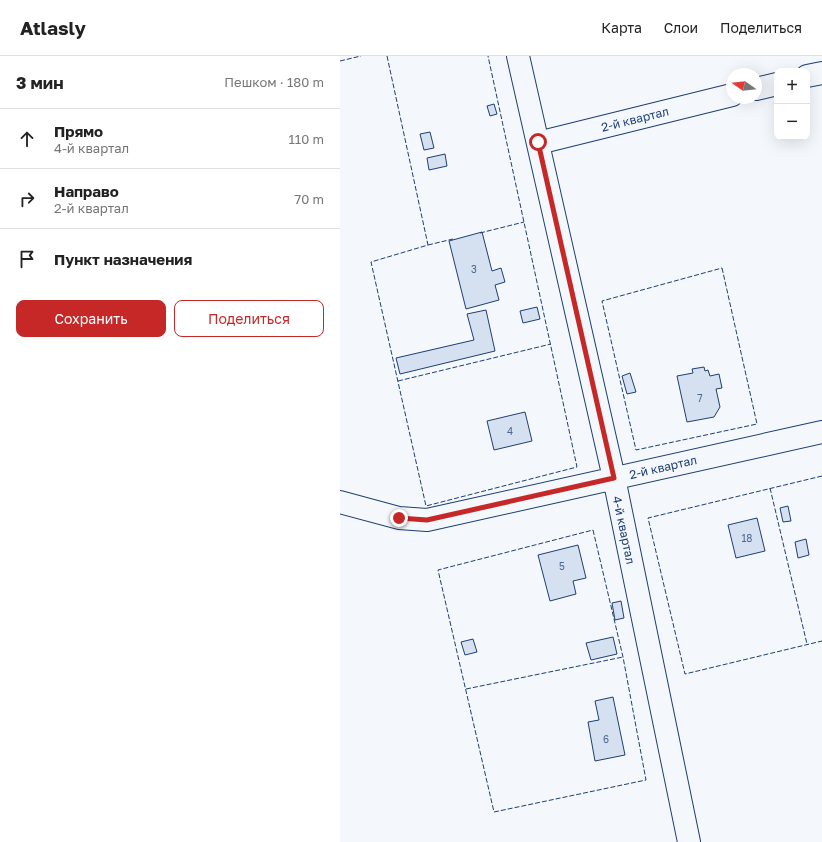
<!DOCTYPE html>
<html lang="ru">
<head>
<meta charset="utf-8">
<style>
  :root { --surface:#fff; --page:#f2f2f2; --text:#222; --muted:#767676; --line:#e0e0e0; --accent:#c62828 }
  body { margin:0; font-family:"Golos Text",sans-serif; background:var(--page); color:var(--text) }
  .controls { position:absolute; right:12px; top:12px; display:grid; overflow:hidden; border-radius:8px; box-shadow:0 4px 16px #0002 }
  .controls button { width:36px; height:36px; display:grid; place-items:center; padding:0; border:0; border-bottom:1px solid var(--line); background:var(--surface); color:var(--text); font:20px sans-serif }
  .compass { position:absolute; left:386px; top:12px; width:36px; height:36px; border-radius:50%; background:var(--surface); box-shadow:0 4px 16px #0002; rotate:284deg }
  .stop { position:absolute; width:12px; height:12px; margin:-9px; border:3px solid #c62828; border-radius:50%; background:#fff }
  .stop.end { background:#c62828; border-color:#fff; box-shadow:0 1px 4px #0008 }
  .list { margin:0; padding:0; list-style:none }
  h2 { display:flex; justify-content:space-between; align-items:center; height:52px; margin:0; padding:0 16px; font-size:17px }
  h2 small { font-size:13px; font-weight:400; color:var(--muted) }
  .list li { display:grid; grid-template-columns:26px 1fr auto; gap:12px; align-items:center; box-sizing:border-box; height:60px; padding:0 16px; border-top:1px solid var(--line) }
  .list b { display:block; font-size:15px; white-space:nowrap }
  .list p { margin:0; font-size:13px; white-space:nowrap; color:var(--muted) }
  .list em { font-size:13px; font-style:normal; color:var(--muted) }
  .actions { display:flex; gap:8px; padding:12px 16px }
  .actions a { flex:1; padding:9px 0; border:1px solid var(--accent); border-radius:8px; text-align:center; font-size:14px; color:var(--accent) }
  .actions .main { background:var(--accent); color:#fff }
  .icon { flex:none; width:22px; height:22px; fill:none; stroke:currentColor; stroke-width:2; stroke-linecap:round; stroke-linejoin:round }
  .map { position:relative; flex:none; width:482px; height:786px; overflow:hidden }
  header { display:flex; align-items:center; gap:24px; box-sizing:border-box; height:56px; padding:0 20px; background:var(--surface); border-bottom:1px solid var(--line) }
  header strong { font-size:19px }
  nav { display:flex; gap:22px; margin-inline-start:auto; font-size:14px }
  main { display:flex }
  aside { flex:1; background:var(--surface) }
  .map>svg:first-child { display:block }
  .building { fill:#d5e0f0; stroke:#1d3f73 }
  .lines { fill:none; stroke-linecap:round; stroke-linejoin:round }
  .minor-casing { stroke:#1d3f73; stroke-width:24 }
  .minor { stroke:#f4f7fb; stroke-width:22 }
  .fence { stroke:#1d3f73; stroke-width:1; stroke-dasharray:5 2; stroke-linecap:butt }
  .route { stroke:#c62828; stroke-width:5 }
  .labels { text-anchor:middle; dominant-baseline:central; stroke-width:3; stroke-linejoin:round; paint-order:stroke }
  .number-label { font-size:10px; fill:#4b6792 }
  .street-label { font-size:12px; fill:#1d3f73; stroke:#f4f7fb }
</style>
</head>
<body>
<header>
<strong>Atlasly</strong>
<nav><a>Карта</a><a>Слои</a><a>Поделиться</a></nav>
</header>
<main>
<aside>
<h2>3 мин<small>Пешком · 180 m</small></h2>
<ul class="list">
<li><svg class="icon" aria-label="ahead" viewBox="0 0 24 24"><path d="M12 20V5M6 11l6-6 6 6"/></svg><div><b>Прямо</b><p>4-й квартал</p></div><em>110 m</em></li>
<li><svg class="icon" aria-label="right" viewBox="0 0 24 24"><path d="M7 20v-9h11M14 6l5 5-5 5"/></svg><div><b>Направо</b><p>2-й квартал</p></div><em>70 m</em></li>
<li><svg class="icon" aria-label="arrive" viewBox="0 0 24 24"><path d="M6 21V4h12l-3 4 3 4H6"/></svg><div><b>Пункт назначения</b></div></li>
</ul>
<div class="actions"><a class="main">Сохранить</a><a>Поделиться</a></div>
</aside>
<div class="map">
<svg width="482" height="786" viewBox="0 0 482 786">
  <rect width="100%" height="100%" fill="#f4f7fb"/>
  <!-- building -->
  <path class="building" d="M154,48L157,58L150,60L147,50Z
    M90,76L94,92L84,94L80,78Z
    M105,98L107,110L89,114L87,102Z
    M142,176L152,215L161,212L165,226L155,229L159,244L126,253L109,185Z
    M197,251L200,263L183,267L180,255Z
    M146,254L155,295L60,318L56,302L134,284L127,258Z
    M364,311L365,315L368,314L370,320L379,318L382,332L376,333L380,351L374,361L347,366L337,320L353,317L352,313Z
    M290,317L296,336L287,338L282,320Z
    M185,356L192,385L154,394L147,365Z
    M448,450L451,465L443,466L440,452Z
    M417,462L425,495L396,502L388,469Z
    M466,483L469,499L458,502L455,486Z
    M238,489L246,522L233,525L236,538L210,545L198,499Z
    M281,545L284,562L275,564L272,547Z
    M273,581L277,598L251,604L246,587Z
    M133,583L137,596L125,599L121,586Z
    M273,641L285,699L255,705L248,666L259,664L255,645Z"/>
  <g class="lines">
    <!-- minor casing -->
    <g class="minor-casing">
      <path id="minor" d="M178,0L274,422L349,786
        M467,20L482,17
        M416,33L437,28
        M198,87L392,39
        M0,446L59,462L87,464L482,376"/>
    </g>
    <!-- minor -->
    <use href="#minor" class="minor"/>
    <!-- fence -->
    <path class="fence" d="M47,0L88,189L31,206L86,450L237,411L148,0
      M0,5L21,0
      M140,177L184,166
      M88,189L113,183
      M382,212L417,368L296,394L262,245Z
      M58,325L211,288
      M482,420L308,462L345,618L482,585
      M430,432L467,588
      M253,474L283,601L306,724L154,756L98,514Z
      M126,633L283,601"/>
  </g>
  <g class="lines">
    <!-- route -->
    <path class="route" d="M59,462L87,464L274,422L198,86"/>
  </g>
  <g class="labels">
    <!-- number labels -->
    <g class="number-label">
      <text x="134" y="213">3</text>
      <text x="360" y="342">7</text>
      <text x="170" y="375">4</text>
      <text x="407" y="482">18</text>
      <text x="222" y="510">5</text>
      <text x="266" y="683">6</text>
    </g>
    <!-- street labels -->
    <g class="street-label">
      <text transform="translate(295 63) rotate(-14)">2-й квартал</text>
      <text transform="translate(323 411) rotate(-13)">2-й квартал</text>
      <text transform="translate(284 474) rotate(78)">4-й квартал</text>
    </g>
  </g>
</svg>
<div class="controls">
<button>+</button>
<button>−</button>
</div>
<svg class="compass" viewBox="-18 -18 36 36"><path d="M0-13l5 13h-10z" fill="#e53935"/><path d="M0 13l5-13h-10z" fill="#767676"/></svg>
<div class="stop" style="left:198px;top:86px"></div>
<div class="stop end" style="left:59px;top:462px"></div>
</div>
</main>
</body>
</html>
